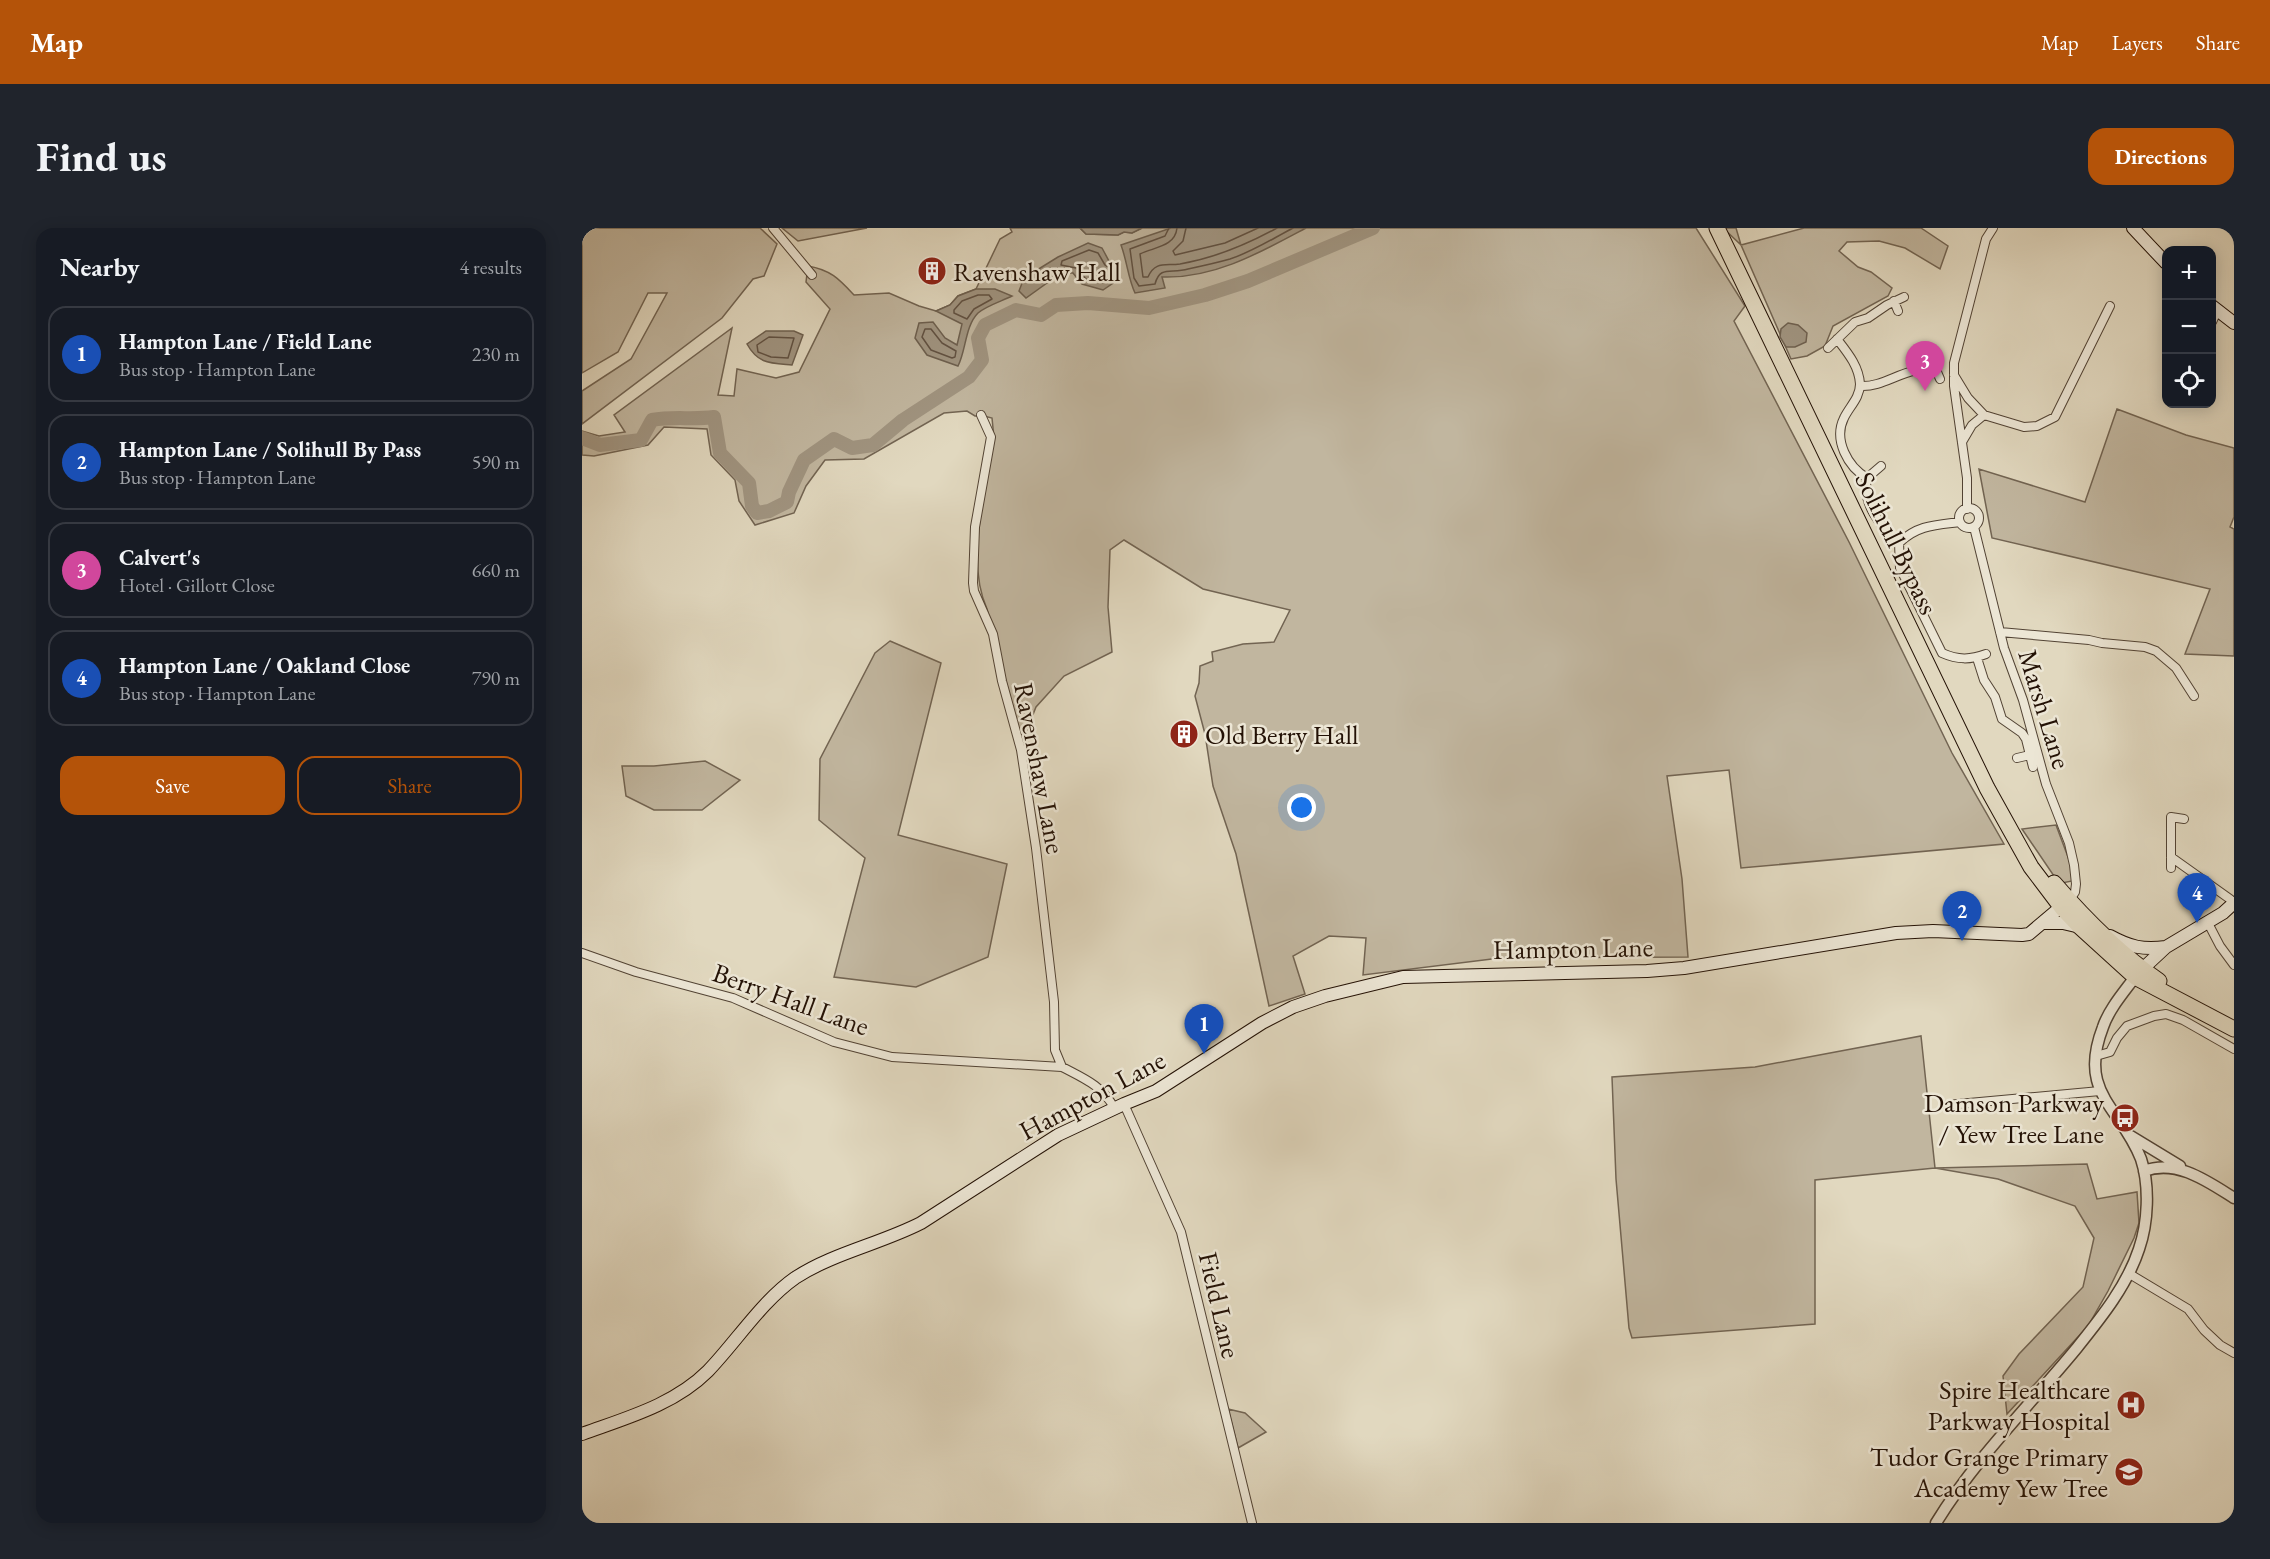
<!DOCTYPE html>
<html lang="en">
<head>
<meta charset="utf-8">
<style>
  :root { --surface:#171b24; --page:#20242c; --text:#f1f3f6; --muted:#9ea1a6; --line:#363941; --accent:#b45309 }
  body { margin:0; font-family:"EB Garamond",serif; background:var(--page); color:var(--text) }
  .controls { position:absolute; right:18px; top:18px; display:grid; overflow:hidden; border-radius:12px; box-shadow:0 3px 15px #0003 }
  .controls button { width:54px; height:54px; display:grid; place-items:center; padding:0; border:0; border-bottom:2px solid var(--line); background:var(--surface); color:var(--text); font:30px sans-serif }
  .you { position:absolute; left:720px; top:580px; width:21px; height:21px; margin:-15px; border:4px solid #fff; border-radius:50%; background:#1a73e8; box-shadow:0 0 0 9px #1a73e833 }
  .badge { display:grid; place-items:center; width:39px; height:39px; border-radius:50%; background:var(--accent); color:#fff; font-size:20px; font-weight:700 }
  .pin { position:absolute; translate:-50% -50px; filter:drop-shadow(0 2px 3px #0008) }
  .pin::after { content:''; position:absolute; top:32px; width:21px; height:18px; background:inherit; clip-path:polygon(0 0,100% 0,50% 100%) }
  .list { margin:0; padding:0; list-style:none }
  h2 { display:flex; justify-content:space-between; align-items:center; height:78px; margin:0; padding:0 24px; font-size:26px }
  h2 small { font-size:20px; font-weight:400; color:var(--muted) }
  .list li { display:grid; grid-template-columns:39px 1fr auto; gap:18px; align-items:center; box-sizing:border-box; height:96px; margin:0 12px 12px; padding:0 12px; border:2px solid var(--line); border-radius:18px }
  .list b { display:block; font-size:22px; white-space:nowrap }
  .list p { margin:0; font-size:20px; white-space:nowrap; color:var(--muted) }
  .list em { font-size:20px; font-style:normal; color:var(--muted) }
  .actions { display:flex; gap:12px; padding:18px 24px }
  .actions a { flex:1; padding:14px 0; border:2px solid var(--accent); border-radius:18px; text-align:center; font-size:21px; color:var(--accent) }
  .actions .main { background:var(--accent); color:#fff }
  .icon { flex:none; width:33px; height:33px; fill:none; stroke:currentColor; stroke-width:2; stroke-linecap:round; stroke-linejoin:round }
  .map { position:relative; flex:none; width:1652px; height:1295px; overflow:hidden; border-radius:18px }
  header { display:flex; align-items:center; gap:36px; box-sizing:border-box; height:84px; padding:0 30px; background:var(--accent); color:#fff }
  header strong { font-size:28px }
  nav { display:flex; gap:33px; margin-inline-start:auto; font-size:21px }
  .intro { display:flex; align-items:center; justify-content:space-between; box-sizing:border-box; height:144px; padding:0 36px }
  h1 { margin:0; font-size:42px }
  .button { padding:15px 27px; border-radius:18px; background:var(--accent); color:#fff; font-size:21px; font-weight:700 }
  main { display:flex; gap:36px; padding:0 36px }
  aside { flex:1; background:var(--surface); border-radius:18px; box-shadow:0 3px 15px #0003 }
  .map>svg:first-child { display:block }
  .green { fill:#c1b69f; stroke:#726452; stroke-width:1.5 }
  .water { fill:#a09480; stroke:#6e604f; stroke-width:1.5 }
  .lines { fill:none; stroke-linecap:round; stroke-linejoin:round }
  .shore { stroke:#625242; stroke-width:1.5 }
  .river { stroke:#a09480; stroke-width:14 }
  .minor-casing { stroke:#524334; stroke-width:10 }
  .tertiary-casing { stroke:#524334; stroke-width:13 }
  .secondary-casing { stroke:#231105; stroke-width:14 }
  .trunk-casing { stroke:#231105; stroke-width:17 }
  .minor { stroke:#ece6d5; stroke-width:8 }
  .tertiary { stroke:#ece6d5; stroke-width:10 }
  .secondary { stroke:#ece6d5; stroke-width:12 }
  .trunk { stroke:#e1d8bf; stroke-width:15 }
  .labels { text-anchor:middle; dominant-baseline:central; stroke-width:5; stroke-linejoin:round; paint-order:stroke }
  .poi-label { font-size:27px; fill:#231105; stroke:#ece6d5; text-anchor:end }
  .street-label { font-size:27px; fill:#231105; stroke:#ece6d5 }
</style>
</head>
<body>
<header>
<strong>Map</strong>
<nav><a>Map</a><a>Layers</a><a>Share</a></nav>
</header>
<div class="intro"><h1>Find us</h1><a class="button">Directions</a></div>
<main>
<aside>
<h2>Nearby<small>4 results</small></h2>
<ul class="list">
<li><span class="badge" style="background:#1a4fb4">1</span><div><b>Hampton Lane / Field Lane</b><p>Bus stop · Hampton Lane</p></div><em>230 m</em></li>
<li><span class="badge" style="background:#1a4fb4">2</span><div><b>Hampton Lane / Solihull By Pass</b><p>Bus stop · Hampton Lane</p></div><em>590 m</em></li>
<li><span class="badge" style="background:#d1479c">3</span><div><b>Calvert's</b><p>Hotel · Gillott Close</p></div><em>660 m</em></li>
<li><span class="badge" style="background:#1a4fb4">4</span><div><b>Hampton Lane / Oakland Close</b><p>Bus stop · Hampton Lane</p></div><em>790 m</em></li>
</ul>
<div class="actions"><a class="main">Save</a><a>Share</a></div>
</aside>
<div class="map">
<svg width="1652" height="1295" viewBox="0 0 1652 1295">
  <rect width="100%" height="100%" fill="#e1d8bf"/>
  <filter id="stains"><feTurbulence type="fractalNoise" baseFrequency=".00333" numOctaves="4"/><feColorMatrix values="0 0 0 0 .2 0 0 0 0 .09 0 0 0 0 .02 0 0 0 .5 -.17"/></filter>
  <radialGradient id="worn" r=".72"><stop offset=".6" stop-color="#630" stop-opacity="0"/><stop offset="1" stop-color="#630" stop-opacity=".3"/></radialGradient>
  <!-- green -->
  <path class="green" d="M0,0H178L195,16L182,48L171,51L140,90L0,196V163L49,131L85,65H66L36,124L0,145Z
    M200,0H285L216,13Z
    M428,0H498L504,6L536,7L542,4L550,5L560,0H1114L1163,78L1152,93L1267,314L1370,525L1422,616L1159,640L1147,542L1085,548L1100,651L1106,729L918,730L781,747L784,710L747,708L711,728L723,766L687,778L654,626L631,558L623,506L613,468L617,455L618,438L631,433L630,424L661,416L692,414L708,382L621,361L542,312L528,322L526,379L530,424L482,448L454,479L440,514L405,381C383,332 404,262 412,210L410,190L402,188H393L385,183L362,185L282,231L243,232L224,258L212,285L173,297L157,273L153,252L129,227L125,201L82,199L66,217L12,228L0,227V203L17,208L43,204L32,187L150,100L136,167L152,168L155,141L194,150L217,144L248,81L224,54L226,38C249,42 257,51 272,67L307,65L337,78L354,83L368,77L376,68L394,61L418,11L430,4Z
    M1141,0H1154L1159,17L1222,0H1339L1366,18L1358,41L1323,20L1297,13L1265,14L1257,23L1276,39L1289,44L1310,60L1306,68L1251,98L1243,118L1225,128L1209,131L1159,17Z
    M1535,181L1604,207L1652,220V289L1648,299L1652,301V428L1603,426L1628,361L1410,310L1397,241L1503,274Z
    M308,413L359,435L316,607L425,636L406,729L334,759L252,749L283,630L237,592L238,531L293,425Z
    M123,533L158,552L120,582H72L44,568L40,538H72Z
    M1474,597L1489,637L1490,653L1480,655L1474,651L1440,601Z
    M1339,808L1353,940L1505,936L1515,971L1555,964L1557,995L1552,1010L1526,1063L1506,1098L1425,1186L1421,1148L1437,1126L1501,1059L1512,1010L1493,978L1416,951L1353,940L1233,952V1096L1050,1110L1047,1100L1034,951L1030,849L1173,839Z
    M646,1181L663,1185L684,1204L656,1220Z"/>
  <!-- water -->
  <path class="water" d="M498,0H560L550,5L542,4L536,7L504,6Z
    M589,0H724C679,24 632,51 580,49L583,60L553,65C546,50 545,33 539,17Z
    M506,15L520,20L527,33L537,36V51L521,62L500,56L491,45H479L444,70L437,63L442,50L476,29Z
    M394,61H413L430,68C420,73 404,78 396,85C383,98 384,123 376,138L345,127L333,110L337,95L351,94L363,110L375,117L380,96L354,83L368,77L376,68Z
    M1206,95L1216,97L1225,105L1224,114L1213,119H1204L1198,109L1199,101Z
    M184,103H212L221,107L210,137C188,135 176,136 165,116Z"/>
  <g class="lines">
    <!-- shore -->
    <path class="shore" d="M587,0L583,8L548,21L552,50L557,58L573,56C578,37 589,46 606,41C620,38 634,35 648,31C670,24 690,11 711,0
      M595,0C593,19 572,19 558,26L561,49H566C573,33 583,38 598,36C633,30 664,17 695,0
      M604,0L601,13L591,23L593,27L643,15L676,0
      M507,22L516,25L523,37L530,42V48L520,55L504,51L494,40L479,37L480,33Z
      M396,67H407L410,71L392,81L385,91L372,85V82L380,73Z
      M343,101H349L360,115L374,123L373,129L370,130L349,122L340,109Z
      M187,109L212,110L206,130L189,129L176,124L175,117Z"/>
    <!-- river -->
    <path class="river" d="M0,210L18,217L59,212L70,192C91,188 111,192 132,189L138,225L167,255L170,278L175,285L187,283L205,274L207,264L222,232L252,211L270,220L291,217L321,192L387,149L400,132L396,110L403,97L434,82L459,87L474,77L506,75L567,80L623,67L666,53L791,0"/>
    <!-- minor casing -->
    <g class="minor-casing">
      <path id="minor" d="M191,0L230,47
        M1312,73L1316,83
        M1630,94L1635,83
        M1255,111C1265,124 1277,138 1278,156C1278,170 1267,179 1262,190C1251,212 1266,239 1285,250C1280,278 1298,297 1317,315
        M1246,120L1273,94L1286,90L1305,77L1322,69
        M1372,147L1386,170L1402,187L1442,199L1455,198L1473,189L1528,78
        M1278,158C1305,160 1327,134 1355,144L1358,151
        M399,187L409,209L393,299L391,355L392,363L411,406L420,453L439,522L454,620L472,774L473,822L480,839C501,850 521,858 532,880
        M1380,214L1390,197L1402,187
        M1285,250L1299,238
        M1377 290a10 10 0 1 1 20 0a10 10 0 1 1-20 0Z
        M1385,281V250L1372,158V135L1404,11L1411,0
        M1378,294C1354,297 1335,297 1317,315L1318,340L1360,425C1376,432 1388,432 1404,426
        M1392,299L1422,420L1441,472L1464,556L1487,615L1492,637L1494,656L1493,664L1487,673
        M1418,404L1507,412L1520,415L1563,419L1574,423L1594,440L1612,468
        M1395,430L1402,452L1413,469L1420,491L1440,505L1444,511L1451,539
        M1435,530L1448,527
        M1589,629L1652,674
        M1589,640V589L1602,591
        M1626,695L1638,718L1652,737
        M0,725L54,744L151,770L252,814L310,829L480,839
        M1514,828L1528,824L1535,810L1545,798L1572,788L1584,786L1601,792L1652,821
        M542,876L599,1004L670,1295
        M1365,877L1518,863
        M1546,1045L1606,1081L1622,1102L1638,1117L1652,1125"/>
    </g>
    <!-- tertiary casing -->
    <g class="tertiary-casing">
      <path id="tertiary" d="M1547,907L1598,938
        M1562,943C1595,931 1625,953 1652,970
        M1354,1295C1393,1231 1447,1178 1494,1121C1518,1091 1545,1058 1557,1021C1566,995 1568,958 1559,931C1539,879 1495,866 1521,799C1527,781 1542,764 1553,749"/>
    </g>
    <!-- secondary casing -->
    <g class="secondary-casing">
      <path id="secondary" d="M1551,0L1584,35
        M1630,78L1652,95
        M1462,695H1481L1498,699
        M1528,708C1548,719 1561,722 1584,719
        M1554,747L1584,719L1641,685L1652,675
        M0,1206C44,1190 92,1177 126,1143C154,1114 180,1073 213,1050C251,1025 298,1016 339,995L476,907L542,876L574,863L680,795L711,779L743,768L821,749L1065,743L1102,740L1314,705L1351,703L1440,707L1447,706L1486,673"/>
    </g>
    <!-- trunk casing -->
    <g class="trunk-casing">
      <path id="trunk" d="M1135,0L1405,560L1449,639L1480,680L1498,699L1553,749L1652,801
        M1472,655C1503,691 1538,726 1577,753"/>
    </g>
    <!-- minor -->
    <use href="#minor" class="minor"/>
    <!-- tertiary -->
    <use href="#tertiary" class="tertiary"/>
    <!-- secondary -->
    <use href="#secondary" class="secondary"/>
    <!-- trunk -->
    <use href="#trunk" class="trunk"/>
  </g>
  <!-- icons -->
  <defs>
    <g id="building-disc" transform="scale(1.5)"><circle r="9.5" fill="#8f2418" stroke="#ece6d5"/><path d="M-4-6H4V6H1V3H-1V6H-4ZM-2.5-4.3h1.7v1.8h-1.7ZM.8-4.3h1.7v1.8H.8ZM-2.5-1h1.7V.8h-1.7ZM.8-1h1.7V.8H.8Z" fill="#fff"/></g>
    <g id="bus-disc" transform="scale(1.5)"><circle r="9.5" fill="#8f2418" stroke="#ece6d5"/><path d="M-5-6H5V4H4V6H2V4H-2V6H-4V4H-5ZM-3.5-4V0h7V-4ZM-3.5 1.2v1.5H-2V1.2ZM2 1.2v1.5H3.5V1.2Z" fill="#fff"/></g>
    <g id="hospital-disc" transform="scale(1.5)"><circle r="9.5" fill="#8f2418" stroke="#ece6d5"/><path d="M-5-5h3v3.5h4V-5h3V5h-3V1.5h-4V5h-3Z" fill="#fff"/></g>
    <g id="school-disc" transform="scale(1.5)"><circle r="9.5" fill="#8f2418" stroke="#ece6d5"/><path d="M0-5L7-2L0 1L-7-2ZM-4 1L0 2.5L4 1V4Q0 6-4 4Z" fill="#fff"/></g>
  </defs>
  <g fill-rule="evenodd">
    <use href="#building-disc" x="350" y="43"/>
    <use href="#building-disc" x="602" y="506"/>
    <use href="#bus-disc" x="1543" y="890"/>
    <use href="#hospital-disc" x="1549" y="1177"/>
    <use href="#school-disc" x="1547" y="1244"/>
  </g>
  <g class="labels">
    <!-- poi labels -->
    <g class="poi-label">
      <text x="371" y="43" text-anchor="start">Ravenshaw Hall</text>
      <text x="623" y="506" text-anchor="start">Old Berry Hall</text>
      <text x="1522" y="874">Damson Parkway<tspan x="1522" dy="31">/ Yew Tree Lane</tspan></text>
      <text x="1528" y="1161">Spire Healthcare<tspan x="1528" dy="31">Parkway Hospital</tspan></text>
      <text x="1526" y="1228">Tudor Grange Primary<tspan x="1526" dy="31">Academy Yew Tree</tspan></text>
    </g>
    <!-- street labels -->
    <g class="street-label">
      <text transform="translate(1315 315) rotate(64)">Solihull Bypass</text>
      <text transform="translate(1463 481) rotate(73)">Marsh Lane</text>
      <text transform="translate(458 540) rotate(79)">Ravenshaw Lane</text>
      <text transform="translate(991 720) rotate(-1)">Hampton Lane</text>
      <text transform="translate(209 771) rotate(20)">Berry Hall Lane</text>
      <text transform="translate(510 867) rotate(-28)">Hampton Lane</text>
      <text transform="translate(638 1077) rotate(77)">Field Lane</text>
    </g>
  </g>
  <rect width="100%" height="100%" filter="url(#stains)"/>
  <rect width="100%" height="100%" fill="url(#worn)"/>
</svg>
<div class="controls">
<button>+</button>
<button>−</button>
<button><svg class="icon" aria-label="locate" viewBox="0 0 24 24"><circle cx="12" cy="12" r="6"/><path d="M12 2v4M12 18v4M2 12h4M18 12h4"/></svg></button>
</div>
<div class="you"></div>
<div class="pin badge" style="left:622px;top:826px;background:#1a4fb4">1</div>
<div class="pin badge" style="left:1380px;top:713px;background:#1a4fb4">2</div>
<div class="pin badge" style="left:1343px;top:163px;background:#d1479c">3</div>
<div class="pin badge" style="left:1615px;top:695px;background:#1a4fb4">4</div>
</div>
</main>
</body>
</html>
